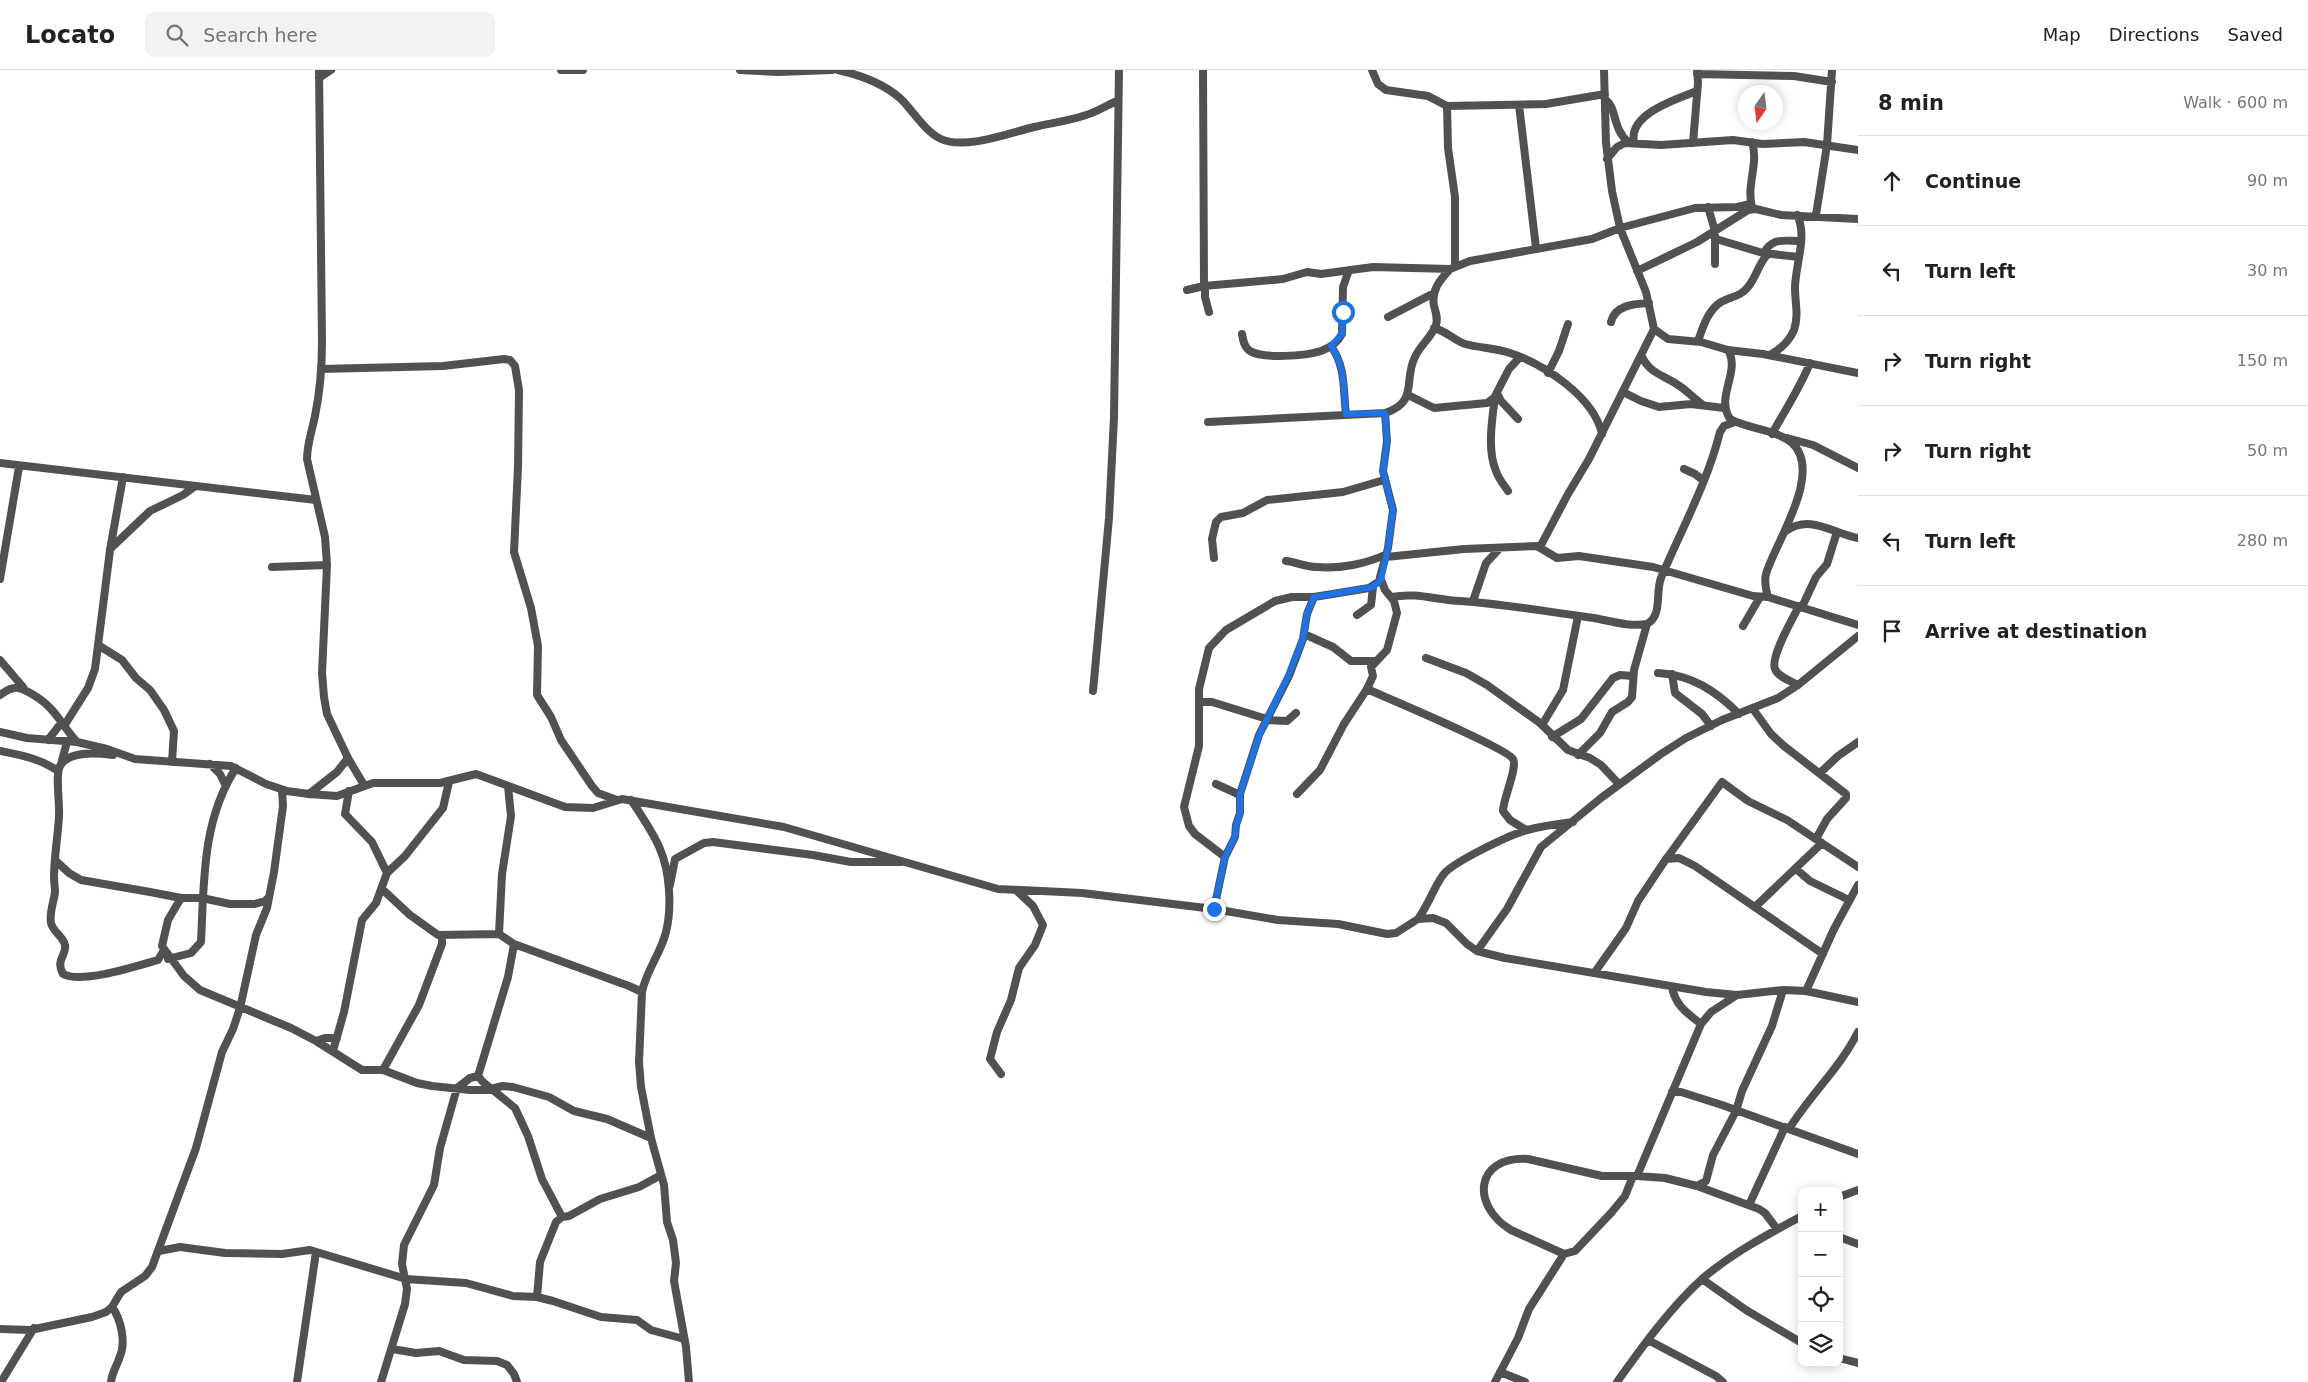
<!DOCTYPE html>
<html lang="en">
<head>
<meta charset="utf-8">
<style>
  :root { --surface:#fff; --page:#f2f2f2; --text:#202124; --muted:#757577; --line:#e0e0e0 }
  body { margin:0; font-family:"DejaVu Sans",sans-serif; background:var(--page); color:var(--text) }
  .controls { position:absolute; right:15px; bottom:15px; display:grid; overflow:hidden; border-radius:10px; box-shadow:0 2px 12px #0003 }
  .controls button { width:45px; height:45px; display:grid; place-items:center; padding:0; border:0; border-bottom:1px solid var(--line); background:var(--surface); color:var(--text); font:25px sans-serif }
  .compass { position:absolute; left:1738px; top:15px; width:45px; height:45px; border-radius:50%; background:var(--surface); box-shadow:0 2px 12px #0003; rotate:194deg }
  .stop { position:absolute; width:15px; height:15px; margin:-11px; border:4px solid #1a73e8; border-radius:50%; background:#fff }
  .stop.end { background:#1a73e8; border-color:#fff; box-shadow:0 1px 5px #0008 }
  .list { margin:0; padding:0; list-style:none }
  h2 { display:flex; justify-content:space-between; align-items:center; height:65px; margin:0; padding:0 20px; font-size:21px }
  h2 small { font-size:16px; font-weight:400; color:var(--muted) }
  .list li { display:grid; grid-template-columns:32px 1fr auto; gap:15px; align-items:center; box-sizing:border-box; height:90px; padding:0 20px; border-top:1px solid var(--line) }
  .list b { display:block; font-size:19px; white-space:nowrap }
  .list em { font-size:16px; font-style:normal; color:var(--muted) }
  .icon { flex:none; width:28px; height:28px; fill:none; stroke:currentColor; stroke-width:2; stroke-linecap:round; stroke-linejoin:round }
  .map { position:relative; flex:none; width:1858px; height:1312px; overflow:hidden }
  header { display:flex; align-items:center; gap:30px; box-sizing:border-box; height:70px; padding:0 25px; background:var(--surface); border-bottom:1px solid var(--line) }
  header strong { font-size:24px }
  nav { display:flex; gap:28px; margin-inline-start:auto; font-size:18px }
  .search { width:350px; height:45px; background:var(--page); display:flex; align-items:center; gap:12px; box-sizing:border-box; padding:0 18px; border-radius:10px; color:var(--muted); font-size:19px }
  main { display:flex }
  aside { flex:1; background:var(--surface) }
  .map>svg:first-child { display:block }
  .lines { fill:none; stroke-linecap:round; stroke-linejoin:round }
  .street { stroke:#515151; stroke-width:8 }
  .route { stroke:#1a73e8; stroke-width:6 }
</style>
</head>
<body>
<header>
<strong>Locato</strong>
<div class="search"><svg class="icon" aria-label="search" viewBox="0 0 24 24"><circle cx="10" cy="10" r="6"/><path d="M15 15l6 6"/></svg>Search here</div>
<nav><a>Map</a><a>Directions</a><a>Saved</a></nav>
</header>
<main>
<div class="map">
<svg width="1858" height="1312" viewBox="0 0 1858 1312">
  <rect width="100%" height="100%" fill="#fff"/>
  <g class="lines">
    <!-- street -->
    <path class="street" d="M319,0L322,271C322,296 320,322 315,346C312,361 307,374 307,389L325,467L327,495L322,603L324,627L327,644L348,688L364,715
      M561,0H583
      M740,0L778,2L832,0
      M838,0C860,5 887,15 903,31C914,43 926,62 941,69C965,80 1010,63 1034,57C1051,53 1069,51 1086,45C1097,42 1107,35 1117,31
      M1203,0L1204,216
      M1372,0L1378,14L1386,20L1428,26L1447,36L1546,34L1605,24
      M1604,0L1606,73L1612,121L1620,158L1646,222L1654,259L1668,269L1701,272L1728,280C1741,302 1715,326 1730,349C1748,359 1774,359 1791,372C1825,401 1775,473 1766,504C1764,512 1766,520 1768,527
      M1697,4L1794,6L1832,12
      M319,8L331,0
      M1605,29C1618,39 1611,57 1629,73
      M1519,35L1536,178
      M1447,36L1448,78L1455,127V196
      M1634,72C1628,44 1677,29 1697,21
      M1752,72C1759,94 1746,115 1752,137
      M1693,73L1698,13L1697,0
      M1607,89L1617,77L1625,73L1661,75L1733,70L1762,74L1804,72L1858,80
      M1708,137L1715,161V194
      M1816,145L1827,75L1832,0
      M1716,169L1763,183L1799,187
      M1764,183C1772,167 1784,171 1800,171
      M1637,201L1697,172L1748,140L1756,139L1781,145L1858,149
      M1205,216V227L1209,242
      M1187,220L1204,216L1283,209L1307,202L1321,204L1373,197L1450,199L1470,191L1592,169L1620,158L1695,138L1737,137L1751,134
      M1388,247L1434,223
      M1611,252C1615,235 1634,234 1649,233
      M1434,258C1446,261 1454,270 1465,274C1480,278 1495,278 1510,283C1544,294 1594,327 1602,364
      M1242,264C1243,270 1244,277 1250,281C1263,289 1306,286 1321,281C1329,278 1338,272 1342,264L1343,217L1349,200
      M1698,271C1703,257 1708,240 1721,232C1732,226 1740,227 1748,217C1757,206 1758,194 1768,184
      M1331,276C1346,297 1343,320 1346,344
      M1728,280L1763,284L1858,303
      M1641,285C1651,306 1664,304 1681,317C1688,322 1695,329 1703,335
      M1770,285C1781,279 1789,272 1794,260C1799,245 1795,233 1795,218C1795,196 1808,165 1797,145
      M321,299L443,296L504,289L510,290L515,296L519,320L518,397L514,482L531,538L538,576L537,625L551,647L561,670L592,716L598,723L617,730
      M1548,303L1559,281L1568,254
      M1623,322L1641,331L1659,337L1691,334L1724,338
      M1497,323L1501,331L1518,349
      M1408,325L1434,338L1487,333L1494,328L1509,299L1520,287
      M1495,327C1492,350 1487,380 1496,401C1498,408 1504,415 1508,421
      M1208,352L1385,343C1419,332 1403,310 1415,287C1420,275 1432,267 1436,255C1438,248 1436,243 1434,236C1431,220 1440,210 1450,199
      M1772,364C1785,340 1800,318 1810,293
      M1787,368L1813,375L1858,398
      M0,393L316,430
      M1684,399L1695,404L1704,411
      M1786,461C1810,444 1832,463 1858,468
      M1540,477L1568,424L1589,389L1654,259
      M110,479L150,441L183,425L194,417
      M1386,487L1464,479L1537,476L1557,488L1579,486L1653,497L1753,526L1768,527L1858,555
      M1214,488L1212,469L1216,452L1221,447L1243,443L1267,430L1343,422L1384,410
      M1286,491C1296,492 1306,497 1317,497C1340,499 1366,494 1387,484
      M272,497L327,495
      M0,509L19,397
      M1392,527C1415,522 1437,530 1460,531C1505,534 1549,542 1594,548C1611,551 1629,557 1647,554C1663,545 1655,523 1661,508C1681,460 1707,414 1720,362L1724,356L1735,352
      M1473,531L1486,493L1500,478
      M1802,537L1816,507L1827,494L1837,462
      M1357,545L1371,535L1373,517
      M1743,556L1760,527
      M1304,564L1333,577L1351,591H1376
      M98,575L122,590L136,608L150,620L164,640L174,661L172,692
      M1426,588L1466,603L1487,615L1540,653L1568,680L1590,688L1601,695L1619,714
      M0,590L23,617
      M1658,603C1692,605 1716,621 1739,644
      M1672,604L1675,623L1702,644L1711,656
      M1798,615C1791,611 1778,607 1775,599C1770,587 1793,548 1799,536
      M1367,619C1387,628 1507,678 1513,689C1518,697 1503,729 1503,741L1510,750L1526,760
      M1093,621L1109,448L1114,347L1119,0
      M0,625C14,615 18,616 32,624C56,638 59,652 77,672
      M1199,632H1212L1267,649
      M1753,639L1771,664L1784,676L1846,724V728L1827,749L1816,769
      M1266,650L1287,651L1296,643
      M1542,655L1563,620L1578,546
      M64,656L88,618L95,599L110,480L123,407
      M0,662L27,668L77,672L107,679L135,689L231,696L266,714L287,721L309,724L337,726L373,713H440L476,704L565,737L593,738L622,729L784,757L998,819L1082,823L1214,839L1278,850L1338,854L1387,864L1396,863L1418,849L1433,848L1446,853L1467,874L1477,881L1505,888L1706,922L1737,925L1783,920L1806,921L1858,932
      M1552,667L1581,649L1613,608L1620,605L1633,606
      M48,670L62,652
      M0,681C21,685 41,689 58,701
      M113,685C98,683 69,680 60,696C55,705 60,735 59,746C58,766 54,787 54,807C54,812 55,817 55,822C54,832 49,842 51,853C53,862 63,866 65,875C67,886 55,889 63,904C82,914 137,896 158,890L164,880
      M1578,685L1600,663L1612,642L1628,632L1632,627L1634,600L1647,554
      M61,694L67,672
      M210,694L220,704L225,714
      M1820,703L1838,686L1858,672
      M1216,714L1240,725
      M349,721L345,744L372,772L387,803
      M309,724L337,702L348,688
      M1297,724L1320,700L1344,654L1367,619L1373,606L1371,597L1387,580L1397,543L1394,531L1385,520L1380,507L1388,478L1393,440L1383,401L1387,371L1385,343
      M631,730C641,745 653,762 660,779C670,802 672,838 666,862C661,883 646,901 642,922L639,992L641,1017L651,1068L664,1115L667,1152L673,1170L676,1193L674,1211L686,1277L689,1312
      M1225,787L1235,767L1236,755L1240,743V724L1259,665L1289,606L1303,569L1307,544L1314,527
      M1666,789L1679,788L1695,796L1823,884
      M56,791L69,803L81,810L150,822L181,828H202L230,834H255L265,831L269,827
      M1796,799L1810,811L1849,830
      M670,815L675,789L704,773L713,772L813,785L851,792H901
      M382,819L410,845L438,865L499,864L514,874L629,916L642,922
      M181,828L168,850L162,876L184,906L200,920L291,958L316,971L362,1000H383L417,1013L432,1016L470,1020H486L503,1016L513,1017L549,1027L574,1041L607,1049L651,1068
      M1755,837L1822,773
      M1214,839L1225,787L1195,764L1189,756L1184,737L1199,676V619L1209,578L1226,560L1275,531L1292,527H1314L1369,518L1381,510
      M1418,849C1429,834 1433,819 1443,805C1451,793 1511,764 1527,760C1542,756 1557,754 1573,752
      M499,864L502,804L511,746L508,716
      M514,874L508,907L478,1006L483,1012L515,1038L528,1066L542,1109L562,1147
      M1477,881L1507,839L1541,777L1601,728L1661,684L1686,668L1722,650L1778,628L1798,615L1858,566
      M168,889L191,883L201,872C204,812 202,750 236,698
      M1595,902L1626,858L1638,831L1664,792L1722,712L1748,731L1787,750L1858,797
      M1672,917C1675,935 1687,943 1701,954
      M1806,921L1834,859L1858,815
      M316,971L325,968H337
      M333,981L344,942L362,850L376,833L387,803L405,786L443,738L449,712
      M383,1000L419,935L442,874V866
      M1001,1004L990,989L997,962L1011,930L1019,898L1035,875L1043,855L1033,836L1017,821
      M1672,1022H1681L1722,1035L1858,1084
      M1789,1059C1810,1025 1840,998 1858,962
      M1637,1106L1665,1108L1697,1116L1706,1111L1713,1085L1736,1041L1742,1021L1772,956L1783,920
      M1697,1116L1759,1139L1765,1143L1777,1159
      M1839,1127L1858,1120
      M1749,1135L1785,1057
      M1839,1167L1858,1174
      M159,1181L180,1177L225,1183L282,1184L310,1180L406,1209L466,1213L513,1226L537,1227L553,1231L601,1247L637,1250L651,1260L684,1269
      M1564,1184L1511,1160C1471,1136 1474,1086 1528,1089L1602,1106H1633
      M1702,1209L1746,1240L1802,1273
      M537,1227L540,1192L556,1152L562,1147L569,1146L600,1129L639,1117L661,1105
      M0,1259L30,1260L92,1247L106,1242L112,1237L121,1222L145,1206L152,1197L196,1078L222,982L233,959L240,938L256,865L267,838L274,802L283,736L282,720
      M1648,1270L1716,1306L1723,1312
      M392,1279L416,1283L439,1281L464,1290L497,1291L507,1295L514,1304L517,1312
      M1839,1288L1858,1293
      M1500,1302L1525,1312
      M1,1312L34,1258
      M111,1312C112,1302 117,1296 120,1286C126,1272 121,1249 112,1237
      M297,1312L316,1182
      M381,1312L405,1234L407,1219L402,1194L404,1175L434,1115L440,1078L457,1018L470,1008L478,1006
      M1495,1312L1518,1268L1529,1239L1564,1184L1575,1181L1611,1143L1625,1126L1633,1106H1637L1701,954L1711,942L1737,925
      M1617,1312C1642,1277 1670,1238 1702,1209C1731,1184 1768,1164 1802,1146"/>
  </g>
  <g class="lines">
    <!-- route -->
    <path class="route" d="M1214,839L1225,787L1235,767L1236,756L1240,743V724L1259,666L1288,606L1303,569L1307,544L1314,527L1373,517L1381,510L1388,478L1393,440L1383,401L1387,371L1385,343L1346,344C1343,320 1346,297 1331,276L1342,264L1343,242"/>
  </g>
</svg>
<div class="controls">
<button>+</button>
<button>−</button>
<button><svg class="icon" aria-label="locate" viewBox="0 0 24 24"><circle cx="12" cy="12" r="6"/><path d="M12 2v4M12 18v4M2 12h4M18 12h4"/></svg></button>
<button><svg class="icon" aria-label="layers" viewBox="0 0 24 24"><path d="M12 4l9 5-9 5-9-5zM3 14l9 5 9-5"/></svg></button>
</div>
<svg class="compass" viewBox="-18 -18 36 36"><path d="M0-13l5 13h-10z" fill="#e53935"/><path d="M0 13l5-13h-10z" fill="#757577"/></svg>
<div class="stop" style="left:1343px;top:242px"></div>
<div class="stop end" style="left:1214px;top:839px"></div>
</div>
<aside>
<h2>8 min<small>Walk · 600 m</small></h2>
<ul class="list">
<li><svg class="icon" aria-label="ahead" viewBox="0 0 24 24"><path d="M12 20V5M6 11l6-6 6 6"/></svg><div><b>Continue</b></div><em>90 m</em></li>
<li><svg class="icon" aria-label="left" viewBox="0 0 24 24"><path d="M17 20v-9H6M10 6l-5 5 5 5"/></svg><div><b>Turn left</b></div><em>30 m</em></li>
<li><svg class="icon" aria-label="right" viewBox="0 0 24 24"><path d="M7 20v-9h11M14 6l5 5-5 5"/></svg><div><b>Turn right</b></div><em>150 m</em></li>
<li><svg class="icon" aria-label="right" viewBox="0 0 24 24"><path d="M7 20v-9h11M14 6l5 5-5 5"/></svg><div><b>Turn right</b></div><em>50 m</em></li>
<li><svg class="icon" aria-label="left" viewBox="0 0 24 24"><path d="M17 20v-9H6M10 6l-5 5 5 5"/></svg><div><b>Turn left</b></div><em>280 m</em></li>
<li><svg class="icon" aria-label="arrive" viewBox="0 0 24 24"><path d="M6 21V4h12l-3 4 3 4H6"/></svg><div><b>Arrive at destination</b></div></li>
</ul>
</aside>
</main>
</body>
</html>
